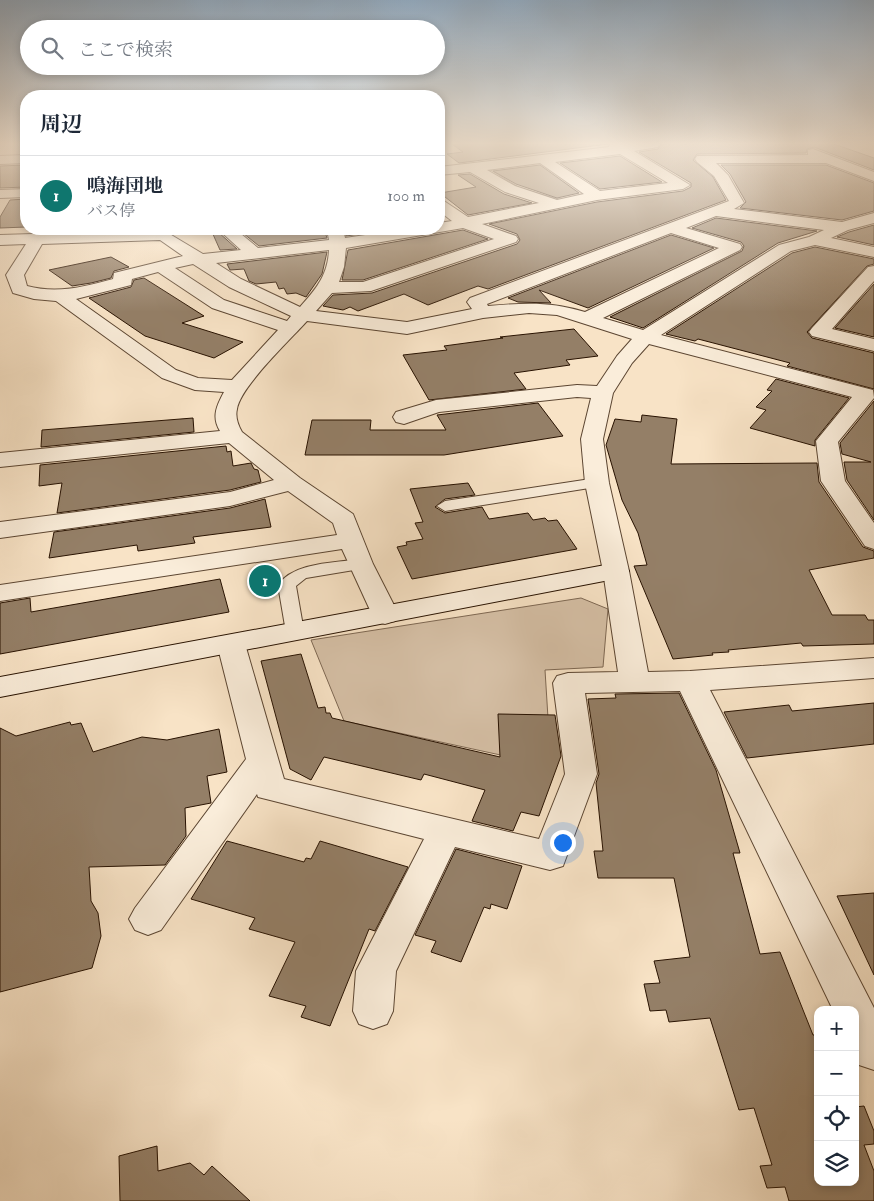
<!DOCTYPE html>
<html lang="ja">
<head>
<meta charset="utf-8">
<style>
  :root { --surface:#fff; --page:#f2f2f3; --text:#1f2937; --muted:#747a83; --line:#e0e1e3; --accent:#0f766e }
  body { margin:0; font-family:"IM FELL Double Pica","Noto Serif JP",serif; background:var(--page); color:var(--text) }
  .controls { position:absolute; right:15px; bottom:15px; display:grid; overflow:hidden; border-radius:10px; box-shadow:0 2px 8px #0003 }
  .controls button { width:45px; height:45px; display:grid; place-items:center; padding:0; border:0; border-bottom:1px solid var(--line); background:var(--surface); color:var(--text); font:25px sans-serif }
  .you { position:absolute; left:562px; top:842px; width:18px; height:18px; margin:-12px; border:4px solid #fff; border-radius:50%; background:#1a73e8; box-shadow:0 0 0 8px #1a73e833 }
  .badge { display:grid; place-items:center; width:32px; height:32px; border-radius:50%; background:var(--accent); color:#fff; font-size:16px; font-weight:700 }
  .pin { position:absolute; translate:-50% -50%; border:2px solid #fff; box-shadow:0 1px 5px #0006 }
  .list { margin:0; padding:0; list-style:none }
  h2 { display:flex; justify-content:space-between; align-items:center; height:65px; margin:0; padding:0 20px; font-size:21px }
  h2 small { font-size:16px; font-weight:400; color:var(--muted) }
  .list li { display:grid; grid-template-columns:32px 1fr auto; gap:15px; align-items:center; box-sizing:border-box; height:80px; padding:0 20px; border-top:1px solid var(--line) }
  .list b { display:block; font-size:19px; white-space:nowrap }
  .list p { margin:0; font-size:16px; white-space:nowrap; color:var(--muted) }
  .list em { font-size:16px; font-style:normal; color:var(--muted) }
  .icon { flex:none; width:28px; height:28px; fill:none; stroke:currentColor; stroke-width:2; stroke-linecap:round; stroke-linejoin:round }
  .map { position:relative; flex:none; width:874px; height:1201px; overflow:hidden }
  .search { position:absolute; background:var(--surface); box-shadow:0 2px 8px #0003; left:20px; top:20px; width:425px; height:55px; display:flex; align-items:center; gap:12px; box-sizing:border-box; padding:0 18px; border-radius:28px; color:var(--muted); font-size:19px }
  .panel { position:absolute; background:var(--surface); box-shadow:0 2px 8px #0003; left:20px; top:90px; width:425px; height:145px; border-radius:20px }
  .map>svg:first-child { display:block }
  .green { fill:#d5bfa5; stroke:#7e6853 }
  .building { fill:#947f67; stroke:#281201 }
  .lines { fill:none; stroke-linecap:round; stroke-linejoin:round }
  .lane-casing { stroke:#5c4632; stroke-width:2 }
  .street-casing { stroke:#5c4632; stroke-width:2 }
  .secondary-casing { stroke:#281201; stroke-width:2 }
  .lane { fill:#faedda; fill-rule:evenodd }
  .street { fill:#faedda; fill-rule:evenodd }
  .secondary { fill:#faedda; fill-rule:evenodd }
</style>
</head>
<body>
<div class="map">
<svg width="874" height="1201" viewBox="0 0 874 1201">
  <rect width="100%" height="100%" fill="#f8e3c6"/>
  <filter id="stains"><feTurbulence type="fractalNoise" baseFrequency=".004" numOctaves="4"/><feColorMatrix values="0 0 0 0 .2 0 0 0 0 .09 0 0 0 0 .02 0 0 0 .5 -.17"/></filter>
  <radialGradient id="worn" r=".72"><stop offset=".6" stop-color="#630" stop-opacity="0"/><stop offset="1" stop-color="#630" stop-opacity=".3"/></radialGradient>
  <!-- green -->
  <path class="green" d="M539,163L587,195L562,200L520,188L489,169Z
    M581,598L608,609L603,667L545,670L551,766L344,721L311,640Z"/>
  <!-- building -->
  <path class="building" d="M452,144H608L459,163L447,154L463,152Z
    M661,144H834L874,158V170L814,147L807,149L806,153L697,154L693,160L713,177L726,200L488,289L478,286L428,305L404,294L358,311L350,307L343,310L323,306L333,295L372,293L517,244L520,240L517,234L489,224L597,202L683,191L691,187V183L639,152L658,149Z
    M620,156L662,182L600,189L560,163Z
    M26,165V187L0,188V166Z
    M540,165L579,193L557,198L516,184L493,171Z
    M721,165H826L874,183V211L842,220L740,208L746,202L730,174Z
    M470,174L504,194L532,203L468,215L440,193L476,187L458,175Z
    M26,199V227L0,228V217L10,200Z
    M716,218L817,231L778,243L643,328L610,317L742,251L744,246L741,242L692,228Z
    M874,225V245L837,237L849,232Z
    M238,229H324L327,238L259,246Z
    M353,229H395L346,236L345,230Z
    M463,230L488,239L363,280H342L348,250Z
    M217,231L237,249L220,250L212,232Z
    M671,235L714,248L588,308L539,290L551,303L518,302L508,298Z
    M815,247L874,259V264L867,266L807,332L812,338L874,353V389L787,366L790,363L698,339L695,341L666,334L792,253Z
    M327,252L322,274L306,297L296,293L287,294L284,288L279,289L276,282L256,284L249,281L244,269L230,270L227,264Z
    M111,257L129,267L114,271L111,278L91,283L72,286L49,270Z
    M144,278L204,316L182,323L243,342L214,358L145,336L89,298L131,287L134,280Z
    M874,284V337L835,328Z
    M574,329L598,356L566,360L570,365L514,373L526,389L429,400L403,355L447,350L444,346L503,338L500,337Z
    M776,379L849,398L815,440V446L750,428L766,410L756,407L772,391L767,390Z
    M874,401V520L847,480L844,462H871L842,454L840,443Z
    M538,403L563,436L444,455H305L312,420H371L370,430H446L437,415Z
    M642,415L677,419L671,464L817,463L819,482L863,547L874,551V558L809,570L832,615H865L868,620H874V644L803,646L801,643L728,650L729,652L712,653L713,655L673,659L634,566L647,565L638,533L622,500L606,445L615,419L641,422Z
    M193,418L194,432L41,447L42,430Z
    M226,446L227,452L231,451L233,466L251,463L254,469L258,470L261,482L230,490L57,513L62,483L39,486L40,465Z
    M468,483L475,495L445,499L435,507L445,513L482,507L489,519L528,513L533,520L545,518L548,521L557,520L577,549L412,579L397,547L407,545L406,542L423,539L415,523L423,522L410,489Z
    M265,499L271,527L193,537L195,543L138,551L137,545L49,558L54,532L230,508Z
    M220,579L229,612L0,654V603L30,598L31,612Z
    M301,654L318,708L325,707L326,713H330L332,718L500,757L498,714L555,715L561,756L539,816L521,812L513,831L472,821L485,790L424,774L421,780L324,757L311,780L290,769L261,661Z
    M679,693L716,770L740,853H733L760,954L780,952L813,1035H818V1182H855V1107L864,1106L874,1131V1144L864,1145L874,1171V1201H789L785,1187L767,1188L760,1166L772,1165L754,1108L739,1110L710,1018L669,1022L666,1010L650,1011L644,984L660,983L654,961L690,957L674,878H598L594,851H603L596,783L599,774L588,699L616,698L615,694Z
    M874,703V744L747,758L724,712L789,705L792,711Z
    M70,722L71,725L81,723L93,752L142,737L167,740L219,729L227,772L207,776L211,803L185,808L186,836L165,865L89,867L91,901L98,913L101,936L92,968L0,992V728L16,736Z
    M227,841L304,862L306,858L311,859L320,841L408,867L375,931L369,929L330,1026L301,1017L306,1006L269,996L295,942L249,929L255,918L191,899Z
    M456,849L522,866L507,909L491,904L490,909L484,907L461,962L431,952L436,941L415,935Z
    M874,893V975L837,896Z
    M157,1146L158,1171L190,1163L204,1175L212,1166L250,1201H120L119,1156Z"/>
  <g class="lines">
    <!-- lane casing -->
    <g class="lane-casing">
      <path id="lane" d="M597,478L602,480L605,483L602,486L445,511L437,506L445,501Z
        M360,559L366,560L368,564L366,568L306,578L296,586L304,632L301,636H289L286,632L278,585C294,562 335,563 360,559Z"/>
    </g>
    <!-- street casing -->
    <g class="street-casing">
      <path id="street" d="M610,144H659L658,147L634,151L690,185L683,189L597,200L482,224L516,236L518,239L516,242L371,291L332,293L316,311L407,322L472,309L467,302L470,298L729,201L714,176L697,162L695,159L697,156L808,155V150L813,149L874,172V181L826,163H716L728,175L744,203L734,209L842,222L874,213V223L848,230L831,238L874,247V257L815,245L791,251L661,335L873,390L874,398L838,442L845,481L874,523V549L865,546L821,481L816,441L852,397L649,344L632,363L613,393L603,439L609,483L629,571L648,672L690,671L874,658V678L710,690L874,1008V1070L859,1065L855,1056V1010H833L680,691L585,693L597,774L563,866L550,870L455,847L396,971L393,1011L387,1024L373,1029L359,1024L353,1011L356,971L424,839L270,800L258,797L257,794L161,930L148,935L135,930L129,919L135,908L246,759L217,644L221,637L231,635L241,637L245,644L284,779L539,839L565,774L553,683L557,676L568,673L618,672L603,571L585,483L581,439L591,398L577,397L439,412L404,424L396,422L393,417L396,412L436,400L577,385L597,386L617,356L632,339L557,315L529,313L483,318L407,334L307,321C291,339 240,387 237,409C235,417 238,425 242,432L300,478L353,514L373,564L399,615L395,621L385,624L375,621L342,549L0,601V585L337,535L333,523L288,491L230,506L0,538V522L230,492L274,480L229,443L0,467V453L220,431C211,417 217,405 224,392L195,390L162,378L56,301L34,299L13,293L6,275L26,244L0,245V235L163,230L203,254L241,250L218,229H235L258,248L329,240L327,229H343L345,238L406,229H439V223L452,221L439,211V200L444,201L468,217L539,203L505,192L470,172L439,175V167L609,147ZM620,154L668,183L600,191L555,162ZM540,163L584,194L557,200L515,186L487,170ZM716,216L824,230L809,237L779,245L643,330L603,318L740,250L742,247L740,244L686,228ZM463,228L494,239L363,282H339L344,267L346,248ZM671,233L719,248L585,312C550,301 524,303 488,306L487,304ZM160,240L183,256L114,273L113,279C83,287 57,294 27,286L24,275L42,244ZM329,250C328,275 316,289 300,307L241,279L216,263ZM193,264L229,287L291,316L287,321L224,300L175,268ZM158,272L212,308L278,330L232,380L198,378L176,370L76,299L131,285L132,279Z
        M26,155V163L0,164V156Z
        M26,189V197L0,198V190Z
        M874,266V281L832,329L874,339V351L812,336L809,332L812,328L868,267Z"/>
    </g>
    <!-- secondary casing -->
    <g class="secondary-casing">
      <path id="secondary" d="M616,563L625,565L629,571L625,577L0,697V677Z"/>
    </g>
    <!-- lane -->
    <use href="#lane" class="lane"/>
    <!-- street -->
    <use href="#street" class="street"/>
    <!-- secondary -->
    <use href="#secondary" class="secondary"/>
  </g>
  <!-- sky -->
  <linearGradient id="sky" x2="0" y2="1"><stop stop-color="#92aac0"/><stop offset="0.46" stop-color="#fcf2e5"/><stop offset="1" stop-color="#fcf2e5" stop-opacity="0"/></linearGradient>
  <rect width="874" height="312" fill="url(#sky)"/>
  <rect width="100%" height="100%" filter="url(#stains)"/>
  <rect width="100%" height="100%" fill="url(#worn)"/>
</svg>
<div class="controls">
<button>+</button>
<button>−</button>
<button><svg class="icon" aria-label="locate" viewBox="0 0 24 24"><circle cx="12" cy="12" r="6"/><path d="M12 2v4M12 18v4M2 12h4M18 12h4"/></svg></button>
<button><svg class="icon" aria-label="layers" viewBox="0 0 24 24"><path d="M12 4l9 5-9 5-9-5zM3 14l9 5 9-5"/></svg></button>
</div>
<div class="you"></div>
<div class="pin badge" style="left:265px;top:581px">1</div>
<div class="search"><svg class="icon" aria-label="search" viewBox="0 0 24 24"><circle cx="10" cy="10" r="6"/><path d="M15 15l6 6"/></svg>ここで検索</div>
<section class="panel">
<h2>周辺<small></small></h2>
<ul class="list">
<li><span class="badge">1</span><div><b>鳴海団地</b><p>バス停</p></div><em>100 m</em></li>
</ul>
</section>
</div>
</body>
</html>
